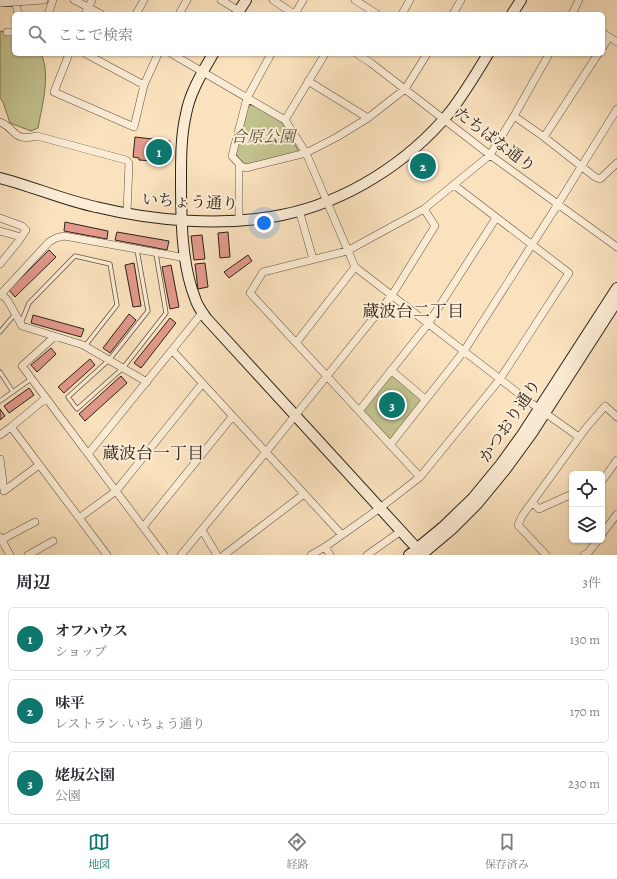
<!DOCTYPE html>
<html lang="ja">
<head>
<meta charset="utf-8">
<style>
  :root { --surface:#fff; --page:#f2f2f3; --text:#2b2b33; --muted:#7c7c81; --line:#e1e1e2; --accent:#0f766e }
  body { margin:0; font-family:Alegreya,"Noto Serif JP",serif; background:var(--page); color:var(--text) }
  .controls { position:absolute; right:12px; bottom:12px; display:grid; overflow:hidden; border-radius:6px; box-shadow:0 1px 3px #0004 }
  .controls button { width:36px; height:36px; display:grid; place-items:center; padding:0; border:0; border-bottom:1px solid var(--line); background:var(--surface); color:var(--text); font:20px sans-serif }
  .you { position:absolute; left:264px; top:223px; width:14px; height:14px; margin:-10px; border:3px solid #fff; border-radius:50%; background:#1a73e8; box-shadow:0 0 0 6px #1a73e833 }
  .badge { display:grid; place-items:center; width:26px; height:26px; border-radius:50%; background:var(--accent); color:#fff; font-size:13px; font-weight:700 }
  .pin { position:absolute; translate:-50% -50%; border:2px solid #fff; box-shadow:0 1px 4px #0006 }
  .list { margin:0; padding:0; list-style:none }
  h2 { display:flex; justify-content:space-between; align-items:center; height:52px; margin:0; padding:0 16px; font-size:17px }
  h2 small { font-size:13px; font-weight:400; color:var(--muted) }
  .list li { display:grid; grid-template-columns:26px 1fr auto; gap:12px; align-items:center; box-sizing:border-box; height:64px; margin:0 8px 8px; padding:0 8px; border:1px solid var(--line); border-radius:6px }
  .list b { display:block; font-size:15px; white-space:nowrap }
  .list p { margin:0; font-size:13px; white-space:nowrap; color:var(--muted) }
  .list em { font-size:13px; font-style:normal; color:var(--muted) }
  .icon { flex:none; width:22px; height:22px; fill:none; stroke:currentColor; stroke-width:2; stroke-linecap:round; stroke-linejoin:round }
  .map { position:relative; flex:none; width:617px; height:555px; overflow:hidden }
  .search { position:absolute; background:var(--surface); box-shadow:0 1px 3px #0004; left:12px; right:12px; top:12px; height:44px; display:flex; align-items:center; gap:10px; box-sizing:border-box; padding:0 14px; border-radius:6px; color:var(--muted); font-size:15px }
  .sheet { height:268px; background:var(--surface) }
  nav { display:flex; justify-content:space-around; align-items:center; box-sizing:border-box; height:56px; border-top:1px solid var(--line); background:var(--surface); font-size:11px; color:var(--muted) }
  nav a { display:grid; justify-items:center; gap:2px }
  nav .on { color:var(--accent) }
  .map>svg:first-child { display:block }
  .green { fill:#c2c28f; stroke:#777254 }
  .building { fill:#e2998b; stroke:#2c221a }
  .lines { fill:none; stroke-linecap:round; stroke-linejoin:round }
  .lane-casing { stroke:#605243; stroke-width:5 }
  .street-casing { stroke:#605243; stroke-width:8 }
  .secondary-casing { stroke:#2c221a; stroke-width:12 }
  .lane { stroke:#fcecd5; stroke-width:3.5 }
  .street { stroke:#fcecd5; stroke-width:7 }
  .secondary { stroke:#fcecd5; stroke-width:10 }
  .labels { text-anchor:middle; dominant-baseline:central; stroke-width:4; stroke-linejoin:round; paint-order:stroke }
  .park-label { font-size:16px; font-style:italic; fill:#59523d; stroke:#fcecd5 }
  .street-label { font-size:16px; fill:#2c221a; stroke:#fcecd5 }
  .neighbourhood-label { font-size:17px; fill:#2c221a; stroke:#fcecd5 }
</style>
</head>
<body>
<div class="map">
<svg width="617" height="555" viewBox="0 0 617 555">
  <rect width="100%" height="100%" fill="#fae2be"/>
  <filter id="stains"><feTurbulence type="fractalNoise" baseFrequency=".005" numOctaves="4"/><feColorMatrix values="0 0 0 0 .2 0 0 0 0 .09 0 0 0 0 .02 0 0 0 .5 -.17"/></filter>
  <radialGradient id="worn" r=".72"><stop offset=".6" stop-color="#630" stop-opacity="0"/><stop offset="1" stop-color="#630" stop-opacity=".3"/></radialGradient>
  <!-- green -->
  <path class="green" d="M0,31L14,34V54H41C51,74 42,106 38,128L31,131L10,123L3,102L0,98Z
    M253,104L282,122L299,152L247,165L242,162L235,153L246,108Z
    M391,370L425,399L390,445L359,411Z"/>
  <!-- building -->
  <path class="building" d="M135,137L170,141L166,165L153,163V161L139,160V158L133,157Z
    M65,222L108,231L107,239L64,231Z
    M117,232L169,241L167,250L115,240Z
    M228,232L230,257L220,258L218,233Z
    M202,235L205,259L194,260L191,236Z
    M49,250L56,257L15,297L9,290Z
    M248,255L252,261L229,278L224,272Z
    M134,263L141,306L133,307L125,265Z
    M205,263L208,287L198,289L195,264Z
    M171,265L179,307L170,309L162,267Z
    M129,314L136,320L110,353L103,348Z
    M33,315L84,329L81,337L31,323Z
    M170,318L176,323L141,368L134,363Z
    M51,348L56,354L37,372L31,365Z
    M90,359L95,365L64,393L58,387Z
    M121,376L127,383L85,421L79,414Z
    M29,388L34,395L9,413L4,406Z
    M0,409L5,416L0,420Z"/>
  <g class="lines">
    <!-- lane casing -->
    <g class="lane-casing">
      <path id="lane" d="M137,250L148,311L109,360L68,397L77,409L123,368L166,313L156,254
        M21,323L29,303L75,256L110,264L117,305L85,346
        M0,332L15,314
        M0,372L13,392
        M0,401L31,379"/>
    </g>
    <!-- street casing -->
    <g class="street-casing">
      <path id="street" d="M74,0L101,14
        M221,0L239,11
        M273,0L294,14
        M355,0L377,14
        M0,3L44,0
        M16,3L18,14
        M48,14L53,0
        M85,14L92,0
        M136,14L144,0
        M179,14L187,0
        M295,14L303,0
        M402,14L410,0
        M453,14L461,0
        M572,14L579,0
        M7,32H14
        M603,33L617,42
        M603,47L609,37
        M69,54L54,92L134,127L144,85L158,54
        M86,54L144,85
        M172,54L285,120L306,153L355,267L531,403L579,437
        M271,54L247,98L232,156L241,166L246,168L306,153L337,137L368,118L405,89L427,54
        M357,54L371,63L490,155L617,247
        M308,81L368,118
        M514,116L544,137L595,177L600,179L617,163
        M285,120L325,54
        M0,122C17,129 12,142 37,136L126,160L129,163L127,213
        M544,137L598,54
        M299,210L313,259
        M0,218L22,226L26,230L18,242L0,264
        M239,220V168L241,166
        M0,231L21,237
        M1,293L8,301L22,326L83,345L147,382
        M0,295L49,242L56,238L64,236L186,258
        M296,343L355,267
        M172,350L342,535
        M391,370L425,399
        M46,398L22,366L54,337
        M359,411L428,324L496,218
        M11,427L107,555
        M0,435L11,427L46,398L164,555
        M390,445L464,351L558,204L617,109
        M88,454L202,313
        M0,459L4,491L39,465
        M420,477L250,293L263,272L347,251L424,209L490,155L514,116L549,54
        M602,481L617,460
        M532,502L539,509L572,494
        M79,518L116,491L202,384
        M143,527L232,417
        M202,530L217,555
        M602,534L617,514
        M0,537L10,555
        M1,540L35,522
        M325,547L330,555
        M28,555L53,541
        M181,555L266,452L392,295L435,226L424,209
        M224,555L304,494
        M311,555L325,547L380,508L420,477L500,379L569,273L454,185
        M367,555L401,531
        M546,555L518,525L522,516L586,428L605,406L617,417
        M584,555L588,553L598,540"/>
    </g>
    <!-- secondary casing -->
    <g class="secondary-casing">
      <path id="secondary" d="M237,14L246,0
        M512,14L521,0
        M213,54C202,73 190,92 186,114C181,135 181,157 181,178C181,215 181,263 195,298C197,306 202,312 207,319L422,554
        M0,178C32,186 63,200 96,207C154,221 223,227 282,215C346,202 408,163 450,112C464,94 476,74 488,54
        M409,555L443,527L473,498L501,464L522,435L617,288
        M421,555L451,530L477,504L505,470L532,433L617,301"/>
    </g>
    <!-- lane -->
    <use href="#lane" class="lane"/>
    <!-- street -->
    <use href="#street" class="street"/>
    <!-- secondary -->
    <use href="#secondary" class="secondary"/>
  </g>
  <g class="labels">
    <!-- park labels -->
    <g class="park-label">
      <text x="263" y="137">合原公園</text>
    </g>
    <!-- street labels -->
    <g class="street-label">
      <text transform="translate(495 140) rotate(37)">たちばな通り</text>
      <text transform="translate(190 202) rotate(3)">いちょう通り</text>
      <text transform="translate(510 421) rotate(-56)">かつおり通り</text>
    </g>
    <!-- neighbourhood labels -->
    <g class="neighbourhood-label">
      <text x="413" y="311">蔵波台二丁目</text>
      <text x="153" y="453">蔵波台一丁目</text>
    </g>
  </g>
  <rect width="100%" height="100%" filter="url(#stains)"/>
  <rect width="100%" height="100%" fill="url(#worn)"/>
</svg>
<div class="controls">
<button><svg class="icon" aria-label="locate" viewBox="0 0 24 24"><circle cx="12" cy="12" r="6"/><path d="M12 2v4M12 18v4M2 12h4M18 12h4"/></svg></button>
<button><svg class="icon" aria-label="layers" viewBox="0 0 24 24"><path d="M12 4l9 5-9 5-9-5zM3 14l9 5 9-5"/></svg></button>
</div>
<div class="you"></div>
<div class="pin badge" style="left:159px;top:152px">1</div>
<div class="pin badge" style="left:423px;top:166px">2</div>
<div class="pin badge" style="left:392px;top:405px">3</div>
<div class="search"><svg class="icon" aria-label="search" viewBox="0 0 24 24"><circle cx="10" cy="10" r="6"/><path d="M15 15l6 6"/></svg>ここで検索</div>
</div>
<section class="sheet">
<h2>周辺<small>3件</small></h2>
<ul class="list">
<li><span class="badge">1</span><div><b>オフハウス</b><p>ショップ</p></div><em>130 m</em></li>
<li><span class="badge">2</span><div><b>味平</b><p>レストラン · いちょう通り</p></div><em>170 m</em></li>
<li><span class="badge">3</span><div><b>姥坂公園</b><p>公園</p></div><em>230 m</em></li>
</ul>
</section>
<nav>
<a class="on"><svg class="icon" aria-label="map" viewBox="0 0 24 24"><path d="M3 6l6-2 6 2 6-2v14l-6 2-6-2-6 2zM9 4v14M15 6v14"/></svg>地図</a>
<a><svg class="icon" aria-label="directions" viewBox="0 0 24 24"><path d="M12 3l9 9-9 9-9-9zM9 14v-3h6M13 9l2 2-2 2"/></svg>経路</a>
<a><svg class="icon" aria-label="saved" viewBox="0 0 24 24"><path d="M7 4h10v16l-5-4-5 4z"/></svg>保存済み</a>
</nav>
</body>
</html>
